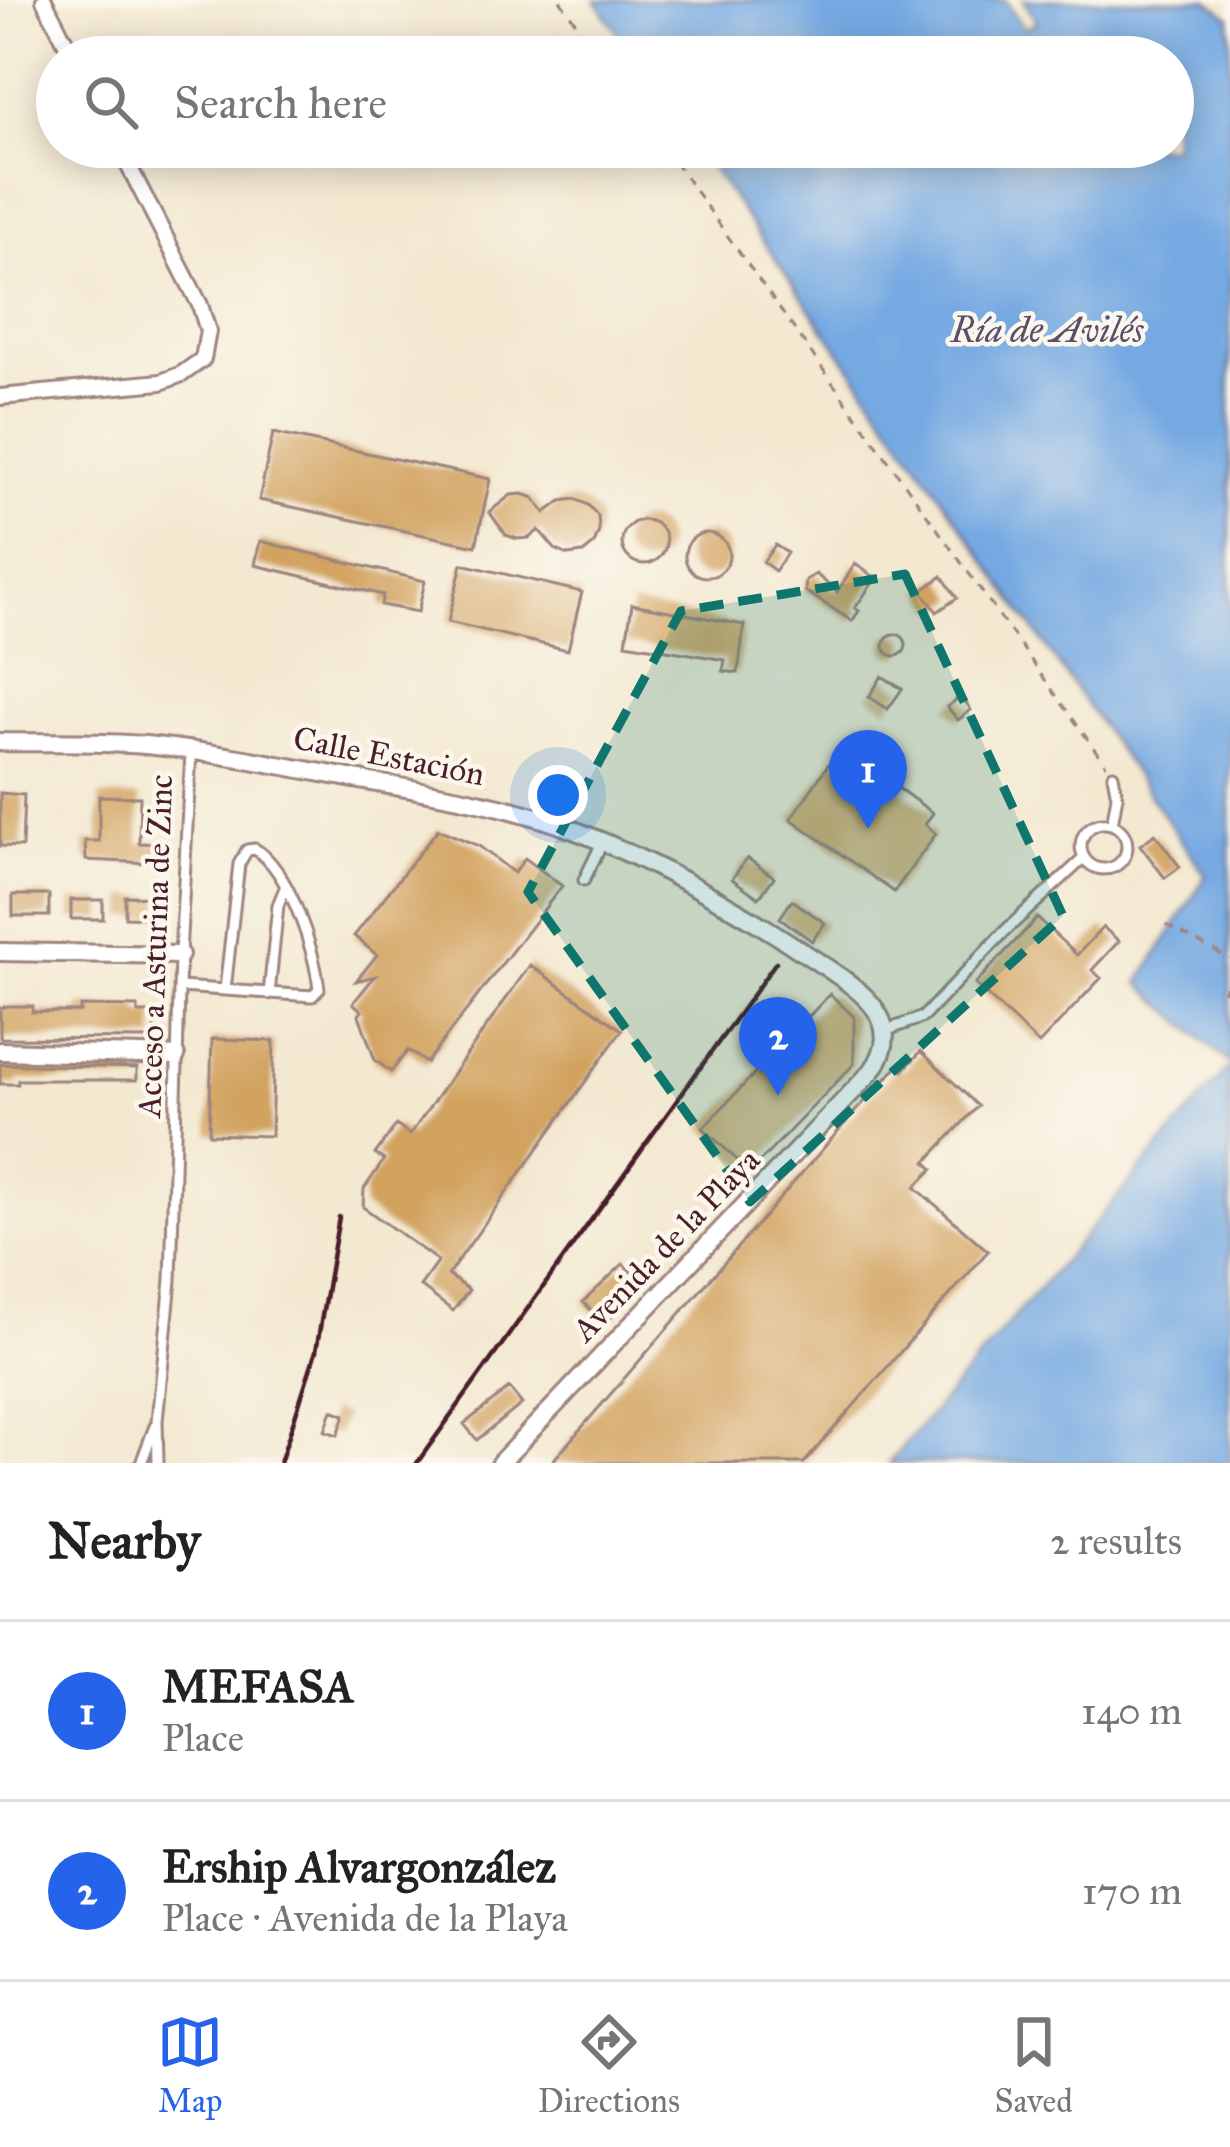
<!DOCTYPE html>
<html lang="en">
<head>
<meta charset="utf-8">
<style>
  :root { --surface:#fff; --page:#f6f6f6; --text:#222; --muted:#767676; --line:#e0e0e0; --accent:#2563eb }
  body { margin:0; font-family:"IM FELL Great Primer",serif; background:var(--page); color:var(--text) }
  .you { position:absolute; left:558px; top:795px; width:42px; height:42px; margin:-30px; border:9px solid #fff; border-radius:50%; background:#1a73e8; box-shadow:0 0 0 18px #1a73e833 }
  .badge { display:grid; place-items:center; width:78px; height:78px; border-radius:50%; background:var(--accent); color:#fff; font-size:39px; font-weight:700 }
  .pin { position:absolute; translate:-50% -99px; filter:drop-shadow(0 3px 6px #0008) }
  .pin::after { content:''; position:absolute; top:63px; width:42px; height:36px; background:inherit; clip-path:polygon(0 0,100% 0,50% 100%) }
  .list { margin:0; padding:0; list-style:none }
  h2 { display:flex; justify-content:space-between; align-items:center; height:156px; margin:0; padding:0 48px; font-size:51px }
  h2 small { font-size:39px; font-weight:400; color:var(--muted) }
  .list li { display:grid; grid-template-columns:78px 1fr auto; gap:36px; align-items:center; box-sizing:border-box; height:180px; padding:0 48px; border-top:3px solid var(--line) }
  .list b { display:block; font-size:45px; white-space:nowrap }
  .list p { margin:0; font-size:39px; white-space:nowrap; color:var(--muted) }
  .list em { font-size:39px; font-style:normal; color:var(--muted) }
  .icon { flex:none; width:66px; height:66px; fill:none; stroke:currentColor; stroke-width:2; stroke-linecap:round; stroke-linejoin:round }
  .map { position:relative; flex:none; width:1230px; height:1463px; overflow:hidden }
  .search { position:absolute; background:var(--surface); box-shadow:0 6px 30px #0003; left:36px; right:36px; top:36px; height:132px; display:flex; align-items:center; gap:30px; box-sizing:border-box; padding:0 42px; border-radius:66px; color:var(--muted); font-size:45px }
  .sheet { height:516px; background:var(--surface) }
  nav { display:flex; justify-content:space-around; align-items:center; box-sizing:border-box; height:168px; border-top:3px solid var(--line); background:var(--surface); font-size:33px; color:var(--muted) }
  nav a { display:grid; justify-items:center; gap:6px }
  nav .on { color:var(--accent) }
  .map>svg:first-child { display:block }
  .water { fill:#74a9e2; stroke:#5f6486; stroke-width:3 }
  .building { fill:#d2a25f }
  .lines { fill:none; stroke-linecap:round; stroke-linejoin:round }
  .service-casing { stroke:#9e847e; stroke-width:15 }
  .pedestrian-casing { stroke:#9e847e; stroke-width:20 }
  .minor-casing { stroke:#9e847e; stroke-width:22 }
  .path { stroke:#9e847e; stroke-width:3; stroke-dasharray:9 9; stroke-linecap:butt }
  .service { stroke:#fff; stroke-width:9 }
  .pedestrian { stroke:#fff; stroke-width:14 }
  .minor { stroke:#fff; stroke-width:16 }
  .rail { stroke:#4a1f2b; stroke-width:4.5 }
  .marked { fill:#0f766e; fill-opacity:0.2; stroke:#0f766e; stroke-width:9; stroke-dasharray:24 15; stroke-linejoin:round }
  .labels { text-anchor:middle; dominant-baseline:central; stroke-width:9; stroke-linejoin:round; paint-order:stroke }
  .street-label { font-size:33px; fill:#4a1f2b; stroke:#fbf7ec }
  .water-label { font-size:36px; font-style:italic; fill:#594f6b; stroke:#fbf7ec }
</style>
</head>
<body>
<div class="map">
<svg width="1230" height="1463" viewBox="0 0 1230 1463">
  <rect width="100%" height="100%" fill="#fbf7ec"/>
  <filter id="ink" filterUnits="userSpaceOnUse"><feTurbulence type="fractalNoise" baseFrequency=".00833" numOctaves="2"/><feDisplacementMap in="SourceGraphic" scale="24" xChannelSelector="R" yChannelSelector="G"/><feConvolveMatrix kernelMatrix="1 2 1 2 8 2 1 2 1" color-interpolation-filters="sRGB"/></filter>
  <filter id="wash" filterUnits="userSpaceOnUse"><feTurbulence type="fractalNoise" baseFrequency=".004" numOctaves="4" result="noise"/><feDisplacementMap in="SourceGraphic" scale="48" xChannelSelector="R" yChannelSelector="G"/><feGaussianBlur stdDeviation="2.7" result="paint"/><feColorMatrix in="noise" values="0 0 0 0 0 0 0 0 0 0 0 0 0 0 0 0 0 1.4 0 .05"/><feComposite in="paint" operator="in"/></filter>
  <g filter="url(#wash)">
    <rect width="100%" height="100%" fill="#f3e8d0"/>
    <!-- water -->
    <path class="water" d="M595,0H1005L1025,29L1037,22L1023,0H1208L1230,17V1064L1139,983L1206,876L697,147H1173V57H635Z
      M1230,1066V1463H889Z"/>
    <g id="blocks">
      <!-- building -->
      <path class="building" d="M273,433L490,479L476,546L259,500Z
        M523,494L534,498L545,513L561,501L575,499L588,505L598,516L599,531L594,544L583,553L568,555L555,549L539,530L529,538L517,539L506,535L489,512L511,495Z
        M622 542a22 22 0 1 1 44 0a22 22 0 1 1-44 0Z
        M685 555a22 22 0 1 1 44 0a22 22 0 1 1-44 0Z
        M260,541L425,581L418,612L381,605L383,595L255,565Z
        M775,545L787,553L775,571L763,562Z
        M462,564L582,592L568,650L448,622Z
        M855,564L876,578L855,608L859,611L852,621L805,591L806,580L816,574L837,592Z
        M942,576L957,598L937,612L922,591Z
        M632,604L744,625L738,673L723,671L725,660L626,643Z
        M884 645a11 11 0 1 1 22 0a11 11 0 1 1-22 0Z
        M882,676L902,689L888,709L869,697Z
        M961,696L971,710L958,720L947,707Z
        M832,759L879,793L887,780L933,813L925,824L936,834L894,892L791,819Z
        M0,793L24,795L22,847L0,846Z
        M99,796L140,797L139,843L166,844L168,860L151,859V863L86,860L85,841H99Z
        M438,829L479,846L514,873L525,858L562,886L426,1063L408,1050L391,1072L375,1060L359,1015L362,1011L353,1003L375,976L356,981L377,955L354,936Z
        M1155,834L1180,867L1165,878L1140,845Z
        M747,858L774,877L759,898L732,879Z
        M13,895H49V916H13Z
        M125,896L161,897L160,918L125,917Z
        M71,900H103V919H71Z
        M792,900L825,923L812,941L780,918Z
        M1037,918L1077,955L1103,927L1119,941L1092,970L1101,978L1039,1044L975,984Z
        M530,965L622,1030L448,1275L469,1290L453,1311L420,1286L438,1261L363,1207L364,1189L384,1160L375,1154L396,1125L410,1135Z
        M830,994L854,1017V1064L750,1172L703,1128Z
        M8,1006H33L32,1012H80V1006L138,1007V1013H155L154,1039L0,1038V1008Z
        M212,1039L274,1041L271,1136L209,1134Z
        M921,1051L978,1106L926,1162L933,1169L915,1187L988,1251L804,1463H551L853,1114L898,1066L903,1071Z
        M0,1064L137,1068V1080H18V1084H0Z
        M623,1264L643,1283L605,1324L583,1302Z
        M509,1388L522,1404L477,1440L464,1424Z
        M332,1410L345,1415L338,1435L325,1431Z"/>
    </g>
  </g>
  <g filter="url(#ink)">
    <use href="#blocks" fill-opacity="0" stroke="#9e847e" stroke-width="3"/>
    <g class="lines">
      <!-- service casing -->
      <g class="service-casing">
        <path id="service" d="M1081 846a23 23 0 1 1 46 0a23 23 0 1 1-46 0Z
          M1112,824L1117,796L1113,775
          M255,849C289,869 315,951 319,989L312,996L225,990L239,864L247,850Z
          M584,880L602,843
          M180,987L225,990
          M269,994L278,905L285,888
          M885,1031L923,1017L1006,930L1083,859
          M141,1463L155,1426
          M158,1463L157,1421L171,1280L180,955L191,752"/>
      </g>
      <!-- pedestrian casing -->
      <g class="pedestrian-casing">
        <path id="pedestrian" d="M44,0L73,57
          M0,397L161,382L182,374L203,359L208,331L200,305L119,147"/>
      </g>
      <!-- minor casing -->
      <g class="minor-casing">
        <path id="minor" d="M0,742C51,743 104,741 155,746C227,754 299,769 371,782C433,793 498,803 558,824C648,857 736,907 815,960C855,987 910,1018 872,1071L500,1463
          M0,952L180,955
          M0,1051L176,1056"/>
      </g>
      <!-- path -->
      <path class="path" d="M560,0L600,57
        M1229,0L1230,1
        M664,147L1106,765
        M1166,925L1230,959
        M1223,992L1230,978"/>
      <!-- service -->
      <use href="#service" class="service"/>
      <!-- pedestrian -->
      <use href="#pedestrian" class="pedestrian"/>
      <!-- minor -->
      <use href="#minor" class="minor"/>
      <!-- rail -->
      <path class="rail" d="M280,1463L316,1351L339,1217
        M417,1463L776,962"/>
    </g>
  </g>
  <!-- marked area -->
  <path class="marked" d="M905,574L1063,916L750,1202L528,892L681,611Z"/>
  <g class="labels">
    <!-- street labels -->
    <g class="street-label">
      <text transform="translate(389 756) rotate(11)">Calle Estación</text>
      <text transform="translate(155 946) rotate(-88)">Acceso a Asturina de Zinc</text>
      <text transform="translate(666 1245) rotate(-46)">Avenida de la Playa</text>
    </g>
    <!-- water labels -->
    <g class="water-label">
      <text x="1047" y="330">Ría de Avilés</text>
    </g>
  </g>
</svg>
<div class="you"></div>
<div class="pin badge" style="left:868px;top:829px">1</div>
<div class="pin badge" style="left:778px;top:1096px">2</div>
<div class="search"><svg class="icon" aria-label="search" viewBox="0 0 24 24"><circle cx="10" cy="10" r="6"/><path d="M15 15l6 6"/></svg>Search here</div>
</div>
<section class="sheet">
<h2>Nearby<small>2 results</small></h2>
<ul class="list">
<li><span class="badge">1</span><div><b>MEFASA</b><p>Place</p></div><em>140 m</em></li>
<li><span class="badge">2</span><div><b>Ership Alvargonzález</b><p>Place · Avenida de la Playa</p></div><em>170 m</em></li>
</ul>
</section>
<nav>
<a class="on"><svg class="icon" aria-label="map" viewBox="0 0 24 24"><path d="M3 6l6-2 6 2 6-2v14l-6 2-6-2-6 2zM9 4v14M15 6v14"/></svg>Map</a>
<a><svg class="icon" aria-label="directions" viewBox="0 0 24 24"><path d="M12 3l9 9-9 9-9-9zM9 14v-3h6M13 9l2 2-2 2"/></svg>Directions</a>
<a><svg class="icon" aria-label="saved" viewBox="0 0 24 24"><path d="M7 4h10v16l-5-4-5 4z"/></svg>Saved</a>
</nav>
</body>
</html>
